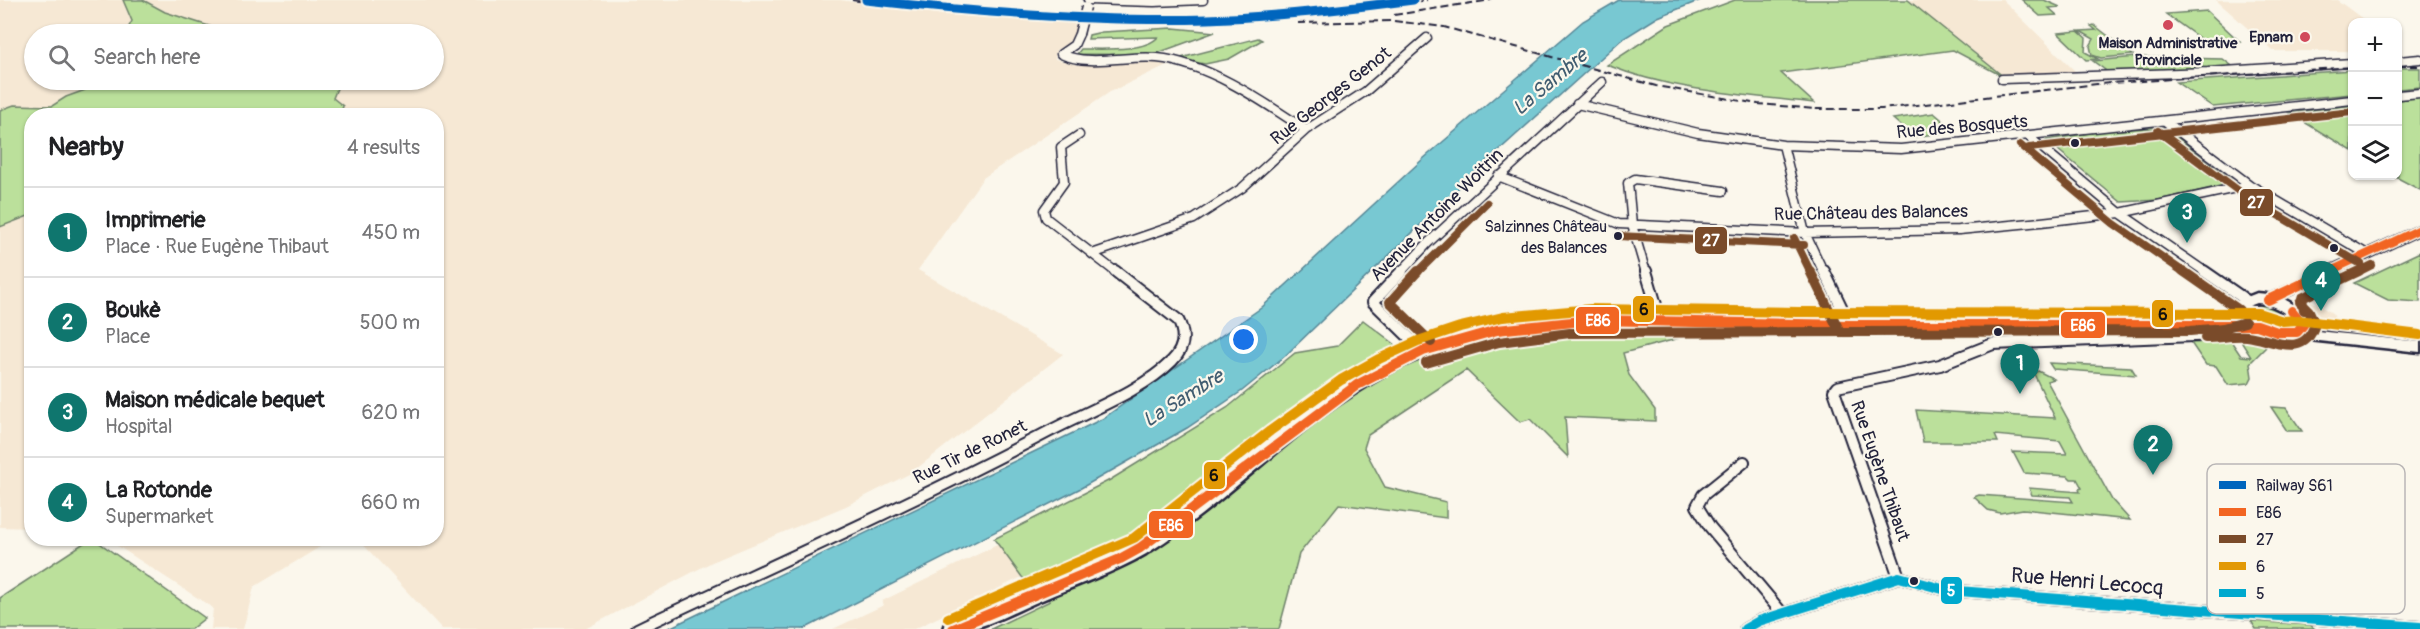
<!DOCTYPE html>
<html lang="en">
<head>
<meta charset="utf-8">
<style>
  :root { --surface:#fff; --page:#f2f2f2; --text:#202124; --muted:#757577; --line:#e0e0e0; --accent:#0f766e }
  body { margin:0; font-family:Pangolin,sans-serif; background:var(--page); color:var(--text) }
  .controls { position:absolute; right:18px; top:18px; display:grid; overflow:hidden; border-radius:12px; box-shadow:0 2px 4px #0004 }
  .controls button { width:54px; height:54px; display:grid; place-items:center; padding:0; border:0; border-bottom:2px solid var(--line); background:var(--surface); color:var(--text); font:30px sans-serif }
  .you { position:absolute; left:1244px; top:340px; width:21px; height:21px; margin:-15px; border:4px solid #fff; border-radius:50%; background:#1a73e8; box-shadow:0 0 0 9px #1a73e833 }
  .badge { display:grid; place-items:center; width:39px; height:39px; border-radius:50%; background:var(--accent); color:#fff; font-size:20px; font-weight:700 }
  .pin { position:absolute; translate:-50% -50px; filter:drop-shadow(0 2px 3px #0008) }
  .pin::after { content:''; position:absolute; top:32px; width:21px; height:18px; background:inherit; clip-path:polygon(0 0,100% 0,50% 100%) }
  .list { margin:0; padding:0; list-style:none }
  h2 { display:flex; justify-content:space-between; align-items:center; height:78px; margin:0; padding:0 24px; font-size:26px }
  h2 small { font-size:20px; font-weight:400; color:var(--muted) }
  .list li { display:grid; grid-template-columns:39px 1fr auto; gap:18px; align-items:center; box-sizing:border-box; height:90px; padding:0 24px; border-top:2px solid var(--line) }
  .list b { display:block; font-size:22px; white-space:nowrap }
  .list p { margin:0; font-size:20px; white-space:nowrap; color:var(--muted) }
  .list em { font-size:20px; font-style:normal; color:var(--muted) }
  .icon { flex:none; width:33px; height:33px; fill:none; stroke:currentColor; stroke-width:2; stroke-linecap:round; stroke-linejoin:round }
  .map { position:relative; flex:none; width:2420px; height:629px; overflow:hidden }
  .search { position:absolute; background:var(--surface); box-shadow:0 2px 4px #0004; left:24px; top:24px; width:420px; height:66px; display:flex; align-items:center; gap:15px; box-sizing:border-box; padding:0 21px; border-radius:33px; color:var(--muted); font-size:22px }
  .panel { position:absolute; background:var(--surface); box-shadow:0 2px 4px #0004; left:24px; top:108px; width:420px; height:438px; border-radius:24px }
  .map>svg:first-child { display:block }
  .built { fill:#f6e8d4; fill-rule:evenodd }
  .green { fill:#bbe09b; stroke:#6e816b; stroke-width:1.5 }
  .water { fill:#78c8d2; stroke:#568696; stroke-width:1.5 }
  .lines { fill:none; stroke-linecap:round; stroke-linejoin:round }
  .street-far1-casing { stroke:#22223b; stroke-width:11 }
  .street-casing { stroke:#22223b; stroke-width:14 }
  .secondary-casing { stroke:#22223b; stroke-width:4 }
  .primary-casing { stroke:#22223b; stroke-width:5 }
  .street-far1 { stroke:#fbf7ec; stroke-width:8 }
  .street { stroke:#fbf7ec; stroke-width:10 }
  .secondary { fill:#fbf7ec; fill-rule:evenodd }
  .primary { fill:#fbf7ec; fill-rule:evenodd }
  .rail { stroke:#22223b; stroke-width:2; stroke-dasharray:8 4; stroke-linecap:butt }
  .street-bridge-casing { stroke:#22223b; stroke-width:11; stroke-linecap:butt }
  .street-bridge { stroke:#fbf7ec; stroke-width:8 }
  .bus-1-far1-casing { stroke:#fbf7ec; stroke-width:11 }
  .bus-1-casing { stroke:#fbf7ec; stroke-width:14 }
  .bus-2-far1-casing { stroke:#fbf7ec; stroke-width:11 }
  .bus-2-casing { stroke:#fbf7ec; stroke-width:14 }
  .bus-3-casing { stroke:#fbf7ec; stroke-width:14 }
  .bus-4-casing { stroke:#fbf7ec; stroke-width:14 }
  .bus-1-far1 { stroke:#f26522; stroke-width:8 }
  .bus-1 { stroke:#f26522; stroke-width:10 }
  .bus-2-far1 { stroke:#7a4b2a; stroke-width:8 }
  .bus-2 { stroke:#7a4b2a; stroke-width:10 }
  .bus-3 { stroke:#e29906; stroke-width:10 }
  .bus-4 { stroke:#00a9ce; stroke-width:10 }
  .rail-1-casing { stroke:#fbf7ec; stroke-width:13 }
  .rail-1 { stroke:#0065bd; stroke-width:9 }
  .poi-dot { fill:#d1495b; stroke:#fbf7ec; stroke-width:2 }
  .bus-dot { fill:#22223b; stroke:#fbf7ec; stroke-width:2 }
  .labels { text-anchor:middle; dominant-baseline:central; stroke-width:4.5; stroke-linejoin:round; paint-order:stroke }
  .far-poi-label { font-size:15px; font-weight:bold; fill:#22223b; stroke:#fbf7ec; text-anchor:end }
  .bus-label { font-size:16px; fill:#22223b; stroke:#fbf7ec; text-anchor:end }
  .street-label { font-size:18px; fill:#22223b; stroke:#fbf7ec }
  .water-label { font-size:20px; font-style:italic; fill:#405c70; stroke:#fbf7ec }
  .near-street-label { font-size:21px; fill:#22223b; stroke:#fbf7ec }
  .key { fill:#fbf7ec; stroke:#bab7b7; stroke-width:1.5 }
  .key-label { font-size:16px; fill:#22223b }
  .line-badge { stroke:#fbf7ec; stroke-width:2 }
  .badge-label { font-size:16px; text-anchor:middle; font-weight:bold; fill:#fff }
  .pale-badge-label { font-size:16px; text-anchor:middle; font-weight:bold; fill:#111 }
</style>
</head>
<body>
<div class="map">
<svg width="2420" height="629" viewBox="0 0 2420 629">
  <rect width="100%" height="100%" fill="#fbf7ec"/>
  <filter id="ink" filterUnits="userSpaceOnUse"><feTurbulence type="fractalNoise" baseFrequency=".0167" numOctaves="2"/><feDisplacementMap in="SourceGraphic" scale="12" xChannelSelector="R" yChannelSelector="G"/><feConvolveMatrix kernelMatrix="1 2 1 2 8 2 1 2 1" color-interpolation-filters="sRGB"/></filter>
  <g filter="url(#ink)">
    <!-- built -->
    <path class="built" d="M0,0H840L943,15L1077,22L1073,42L1056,50L1055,59L1078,65L1140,60L1169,64L1110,92L983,178L918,270L1063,354L911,473L846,506L712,562L585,629H442L358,539L436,538V116H32L31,528L0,527ZM34,34H434V80H34Z
      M1908,0H2003L2081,77H2004Z
      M2216,0H2337L2367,22H2352V51H2273Z
      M2299,294L2332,313L2346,334L2324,329L2307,320L2295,306V299Z
      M107,539H333L254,587L243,629H211L213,608Z
      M999,544L1022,577L914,629H833L884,605L882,601Z"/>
    <!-- green -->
    <path class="green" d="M123,0H143L165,12L234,34H143L145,32H126L132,21Z
      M1735,0H1908L2004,77L1953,50L1781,73L1814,103C1745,95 1672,91 1607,65L1668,25Z
      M2022,0H2044L2060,7L2049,8L2057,15L2040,16Z
      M2207,11L2240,42L2209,45L2166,14Z
      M2094,25L2133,55L2101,58L2092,55L2090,46L2094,39L2080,31L2096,30L2091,26Z
      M1173,28L1215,32L1152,55L1077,54L1081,49C1101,49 1145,52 1158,37L1088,39L1089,35L1102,32Z
      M2078,31L2086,38L2085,52L2098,59L2086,60L2058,33Z
      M1258,38L1262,40L1229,59L1205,64L1177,59Z
      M2137,57L2223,59L2235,68L2112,75L2093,61Z
      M2398,68H2420V87L2398,89Z
      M2352,70V94L2213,107L2176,82Z
      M96,80H324L338,86L333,98L343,106L342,110L335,116H32L31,215L0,227V110L14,105L52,106L66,97L85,90Z
      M2420,97V190L2394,176H2398V100Z
      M2352,105V151L2289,113Z
      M1934,113L1955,131L1914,137L1893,119Z
      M2164,127L2231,179L2233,183L2159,200L2121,202L2046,140L2102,131Z
      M2420,252V302L2388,300L2354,283Z
      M2261,304L2274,307L2289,317V324C2276,331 2264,321 2252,314V307Z
      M1363,320L1400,348L1431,360C1443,354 1456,347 1469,343C1534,327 1620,326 1687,328L1692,335L1623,353L1629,375L1655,410V421L1565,417L1568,457L1530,419L1520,422L1466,370L1368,435L1364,448L1385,487L1446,502V518L1339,504L1299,554L1279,629H991L1050,601L1022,577L994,539L1110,480L1227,408L1295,353L1337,346Z
      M2274,339L2250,363L2252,377L2249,383L2228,385L2216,366L2206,365L2191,343L2231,341L2241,356L2251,357L2240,340Z
      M2049,363L2131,367L2136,375L2053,369Z
      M2038,371L2054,379L2047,381L2112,500L2130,520L2023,509L2000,513L1988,510L1974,497L1979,495L2073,502L2070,497L2032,495L2029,488L2080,492L2079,489L2082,488L2077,479H2071L2068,476L2024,473L2013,452L2067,454L2060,441L1995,435L1998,442H1923L1916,410L2055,418L2034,374Z
      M2271,407L2286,408L2302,431H2287Z
      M90,539H94L205,618L191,629H0V598Z
      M2251,621L2310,625L2315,629H2256Z"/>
    <!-- water -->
    <path class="water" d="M1619,0H1701L1658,17L1621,40L1475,172L1285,356L1242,391L1187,428L1081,488L804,629H667L1102,419L1261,308L1423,159L1583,21Z"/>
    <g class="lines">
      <!-- street-far1 casing -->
      <g class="street-far1-casing">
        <path id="street-far1" d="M1088,0L1154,2L1203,0
          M1079,34L1074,45L1061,54C1090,67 1126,55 1157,58C1208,63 1264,102 1306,130
          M2398,61L2420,59
          M2002,79L2208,72L2352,63
          M2398,95L2420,93
          M1577,104L1698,133L1783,145L1901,149L2352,100
          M2165,121L2250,185L2367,254
          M1079,135L1061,147L1064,182L1044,210L1046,218L1117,273
          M2028,136L2120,213L2207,273
          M1783,145L1805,233L1824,273
          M1498,176L1619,224L1805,233L1959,230L2041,222L2120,213L2250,185
          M1092,254L1194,219L1242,188L1306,130L1366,91L1427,38
          M1400,273L1428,243L1602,82
          M1646,273L1632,225L1628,183L1635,179L1723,191"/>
      </g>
      <!-- street casing -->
      <g class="street-casing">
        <path id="street" d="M1402,271L1373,302L1423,351
          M1646,271L1661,322
          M1824,271L1850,325
          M2204,271L2246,300
          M1744,462L1703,495L1697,506L1710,527L1782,613
          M1899,577L1834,391L1837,387L1940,365L1993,344L2219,335L2225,334L2234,326
          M637,629C775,564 915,502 1050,431C1088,411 1142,391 1172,361C1184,349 1186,335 1178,320L1115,271
          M1745,629L1759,621L1899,577L1946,590L2420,627"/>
      </g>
      <!-- secondary casing -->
      <g class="secondary-casing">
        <path id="secondary" d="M2420,225V234L2273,303H2263L2261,300L2263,297Z"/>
      </g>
      <!-- primary casing -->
      <g class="primary-casing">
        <path id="primary" d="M2257,293C2277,294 2297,302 2309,320L2308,330L2420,342V352L2273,336L2258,330L2207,331L2202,330L2199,326L2201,323L1600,326C1527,328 1456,338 1390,373C1299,421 1232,500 1146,554C1114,573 1076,585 1042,600C1020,609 998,621 975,628C966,629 953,629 944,629L946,623L1114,554L1134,543C1227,477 1310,390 1418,347C1476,324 1538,318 1600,316L2190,314L2235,307L2237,301ZM2257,303C2271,304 2283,310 2293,321V327L2276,326L2252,313L2249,306ZM2239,316L2241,320L2223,321Z"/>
      </g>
      <!-- street-far1 -->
      <use href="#street-far1" class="street-far1"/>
      <!-- street -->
      <use href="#street" class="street"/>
      <!-- secondary -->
      <use href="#secondary" class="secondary"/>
      <!-- primary -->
      <use href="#primary" class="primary"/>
      <!-- rail -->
      <path class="rail" d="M852,0C915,11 978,14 1042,17C1171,23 1299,20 1427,0
        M1394,15L1491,0
        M1298,23L1394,21L1444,27L1656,86L1758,104L1816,109H1882L2097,84L2352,67
        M2398,66H2420"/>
      <!-- street-bridge casing -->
      <g class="street-bridge-casing">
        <path id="street-bridge" d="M1079,34L1086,7"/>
      </g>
      <!-- street-bridge -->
      <use href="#street-bridge" class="street-bridge"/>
      <!-- bus-1-far1 casing -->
      <g class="bus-1-far1-casing">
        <path id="bus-1-far1" d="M2326,273L2420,229"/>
      </g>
      <!-- bus-1 casing -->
      <g class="bus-1-casing">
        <path id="bus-1" d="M2268,300L2329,271
          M953,629L1120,559L1140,548L1357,385L1423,351L1497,330L1591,320L1850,325H2257L2277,332H2297L2303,325L2292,311"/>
      </g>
      <!-- bus-2-far1 casing -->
      <g class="bus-2-far1-casing">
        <path id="bus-2-far1" d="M2158,131L2244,195L2361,264
          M2020,145L2113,223L2185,273
          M2029,148L2352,112
          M1618,236L1804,245
          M1794,238L1811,273
          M1417,273L1487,203
          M2356,273L2372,265"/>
      </g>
      <!-- bus-2 casing -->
      <g class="bus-2-casing">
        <path id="bus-2" d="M1418,271L1390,302L1431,342
          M1810,271L1839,330
          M2183,271L2239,310
          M2304,310L2302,298L2359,271
          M2205,338C2219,338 2233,335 2247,336C2273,339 2304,360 2315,324L2309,311L2300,302
          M1426,363L1499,342L1570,333L2190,331L2223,328L2245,322"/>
      </g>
      <!-- bus-3 casing -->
      <g class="bus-3-casing">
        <path id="bus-3" d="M948,618L1134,538L1270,431L1341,380L1379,359L1418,341L1460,327L1503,317L1591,309L1798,312L2258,313L2283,321L2298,320L2420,335"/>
      </g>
      <!-- bus-4 casing -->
      <g class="bus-4-casing">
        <path id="bus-4" d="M1745,629L1759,621L1899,577L1946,590L2420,627"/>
      </g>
      <!-- bus-1-far1 -->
      <use href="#bus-1-far1" class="bus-1-far1"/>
      <!-- bus-1 -->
      <use href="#bus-1" class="bus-1"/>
      <!-- bus-2-far1 -->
      <use href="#bus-2-far1" class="bus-2-far1"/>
      <!-- bus-2 -->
      <use href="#bus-2" class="bus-2"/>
      <!-- bus-3 -->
      <use href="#bus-3" class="bus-3"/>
      <!-- bus-4 -->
      <use href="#bus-4" class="bus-4"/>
      <!-- rail-1 casing -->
      <g class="rail-1-casing">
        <path id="rail-1" d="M866,0C980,13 1094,22 1208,19C1277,17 1345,9 1413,0"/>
      </g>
      <!-- rail-1 -->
      <use href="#rail-1" class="rail-1"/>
    </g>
  </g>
  <!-- markers -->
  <g class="poi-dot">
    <circle cx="2168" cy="25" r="6"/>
    <circle cx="2305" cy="37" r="6"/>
  </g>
  <g class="bus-dot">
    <circle cx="2075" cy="143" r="5"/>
    <circle cx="1618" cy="236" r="5"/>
    <circle cx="2334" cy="248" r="5"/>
    <circle cx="1998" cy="332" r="5"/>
    <circle cx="1914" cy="581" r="5"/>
  </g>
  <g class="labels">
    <!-- far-poi labels -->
    <g class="far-poi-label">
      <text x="2293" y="37">Epnam</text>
      <text x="2168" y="43" text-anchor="middle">Maison Administrative<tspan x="2168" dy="17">Provinciale</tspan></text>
    </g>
    <!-- bus labels -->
    <g class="bus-label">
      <text x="1607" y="227">Salzinnes Château<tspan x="1607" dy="21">des Balances</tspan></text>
    </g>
    <!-- street labels -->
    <g class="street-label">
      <text transform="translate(1331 96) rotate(-38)">Rue Georges Genot</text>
      <text transform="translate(1962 127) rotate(-5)">Rue des Bosquets</text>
      <text transform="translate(1871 213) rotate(-1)">Rue Château des Balances</text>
      <text transform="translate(1437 215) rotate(-45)">Avenue Antoine Woitrin</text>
      <text transform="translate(970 452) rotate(-26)">Rue Tir de Ronet</text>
      <text transform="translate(1880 471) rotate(71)">Rue Eugène Thibaut</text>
    </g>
    <!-- water labels -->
    <g class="water-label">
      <text transform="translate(1550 82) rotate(-40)">La Sambre</text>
      <text transform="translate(1183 398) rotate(-32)">La Sambre</text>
    </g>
    <!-- near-street labels -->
    <g class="near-street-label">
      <text transform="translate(2087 582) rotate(5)">Rue Henri Lecocq</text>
    </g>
  </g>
  <!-- legend -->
  <rect x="2207" y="464" width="198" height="150" rx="9" class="key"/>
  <rect x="2219" y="481" width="27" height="8" fill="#0065bd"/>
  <rect x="2219" y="508" width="27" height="8" fill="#f26522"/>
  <rect x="2219" y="535" width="27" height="8" fill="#7a4b2a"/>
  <rect x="2219" y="562" width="27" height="8" fill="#e29906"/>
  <rect x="2219" y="589" width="27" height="8" fill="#00a9ce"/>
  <g class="key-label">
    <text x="2256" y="491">Railway S61</text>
    <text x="2256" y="518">E86</text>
    <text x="2256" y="545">27</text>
    <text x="2256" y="572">6</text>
    <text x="2256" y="599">5</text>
  </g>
  <g class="line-badge">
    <rect x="2239" y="188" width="35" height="29" rx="6" fill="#7a4b2a"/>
    <rect x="1694" y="226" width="34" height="29" rx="6" fill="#7a4b2a"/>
    <rect x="1632" y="295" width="23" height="28" rx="6" fill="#e29906"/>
    <rect x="2151" y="299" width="23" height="29" rx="6" fill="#e29906"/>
    <rect x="1575" y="306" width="45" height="29" rx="6" fill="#f26522"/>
    <rect x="2060" y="311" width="46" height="28" rx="6" fill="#f26522"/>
    <rect x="1203" y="461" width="23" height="29" rx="6" fill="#e29906"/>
    <rect x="1148" y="510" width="46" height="29" rx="6" fill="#f26522"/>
    <rect x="1940" y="576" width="23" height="29" rx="6" fill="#00a9ce"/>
  </g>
  <g class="badge-label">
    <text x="2256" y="208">27</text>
    <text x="1711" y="246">27</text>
    <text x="1598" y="326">E86</text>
    <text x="2083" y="331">E86</text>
    <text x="1171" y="531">E86</text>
    <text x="1951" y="596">5</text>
  </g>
  <g class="pale-badge-label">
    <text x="1644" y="315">6</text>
    <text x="2163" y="320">6</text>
    <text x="1214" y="481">6</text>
  </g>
</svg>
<div class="controls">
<button>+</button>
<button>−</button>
<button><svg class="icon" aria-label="layers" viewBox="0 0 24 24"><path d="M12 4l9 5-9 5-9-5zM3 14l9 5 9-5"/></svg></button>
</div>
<div class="you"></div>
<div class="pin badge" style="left:2020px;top:394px">1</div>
<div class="pin badge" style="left:2153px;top:475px">2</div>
<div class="pin badge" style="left:2187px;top:243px">3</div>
<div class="pin badge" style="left:2321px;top:311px">4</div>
<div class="search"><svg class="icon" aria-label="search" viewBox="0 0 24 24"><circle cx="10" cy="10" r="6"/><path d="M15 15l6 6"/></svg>Search here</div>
<section class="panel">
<h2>Nearby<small>4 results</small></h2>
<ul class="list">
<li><span class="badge">1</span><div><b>Imprimerie</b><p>Place · Rue Eugène Thibaut</p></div><em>450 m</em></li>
<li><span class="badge">2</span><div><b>Boukè</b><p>Place</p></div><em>500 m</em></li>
<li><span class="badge">3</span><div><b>Maison médicale bequet</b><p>Hospital</p></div><em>620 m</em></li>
<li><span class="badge">4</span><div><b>La Rotonde</b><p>Supermarket</p></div><em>660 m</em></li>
</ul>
</section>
</div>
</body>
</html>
